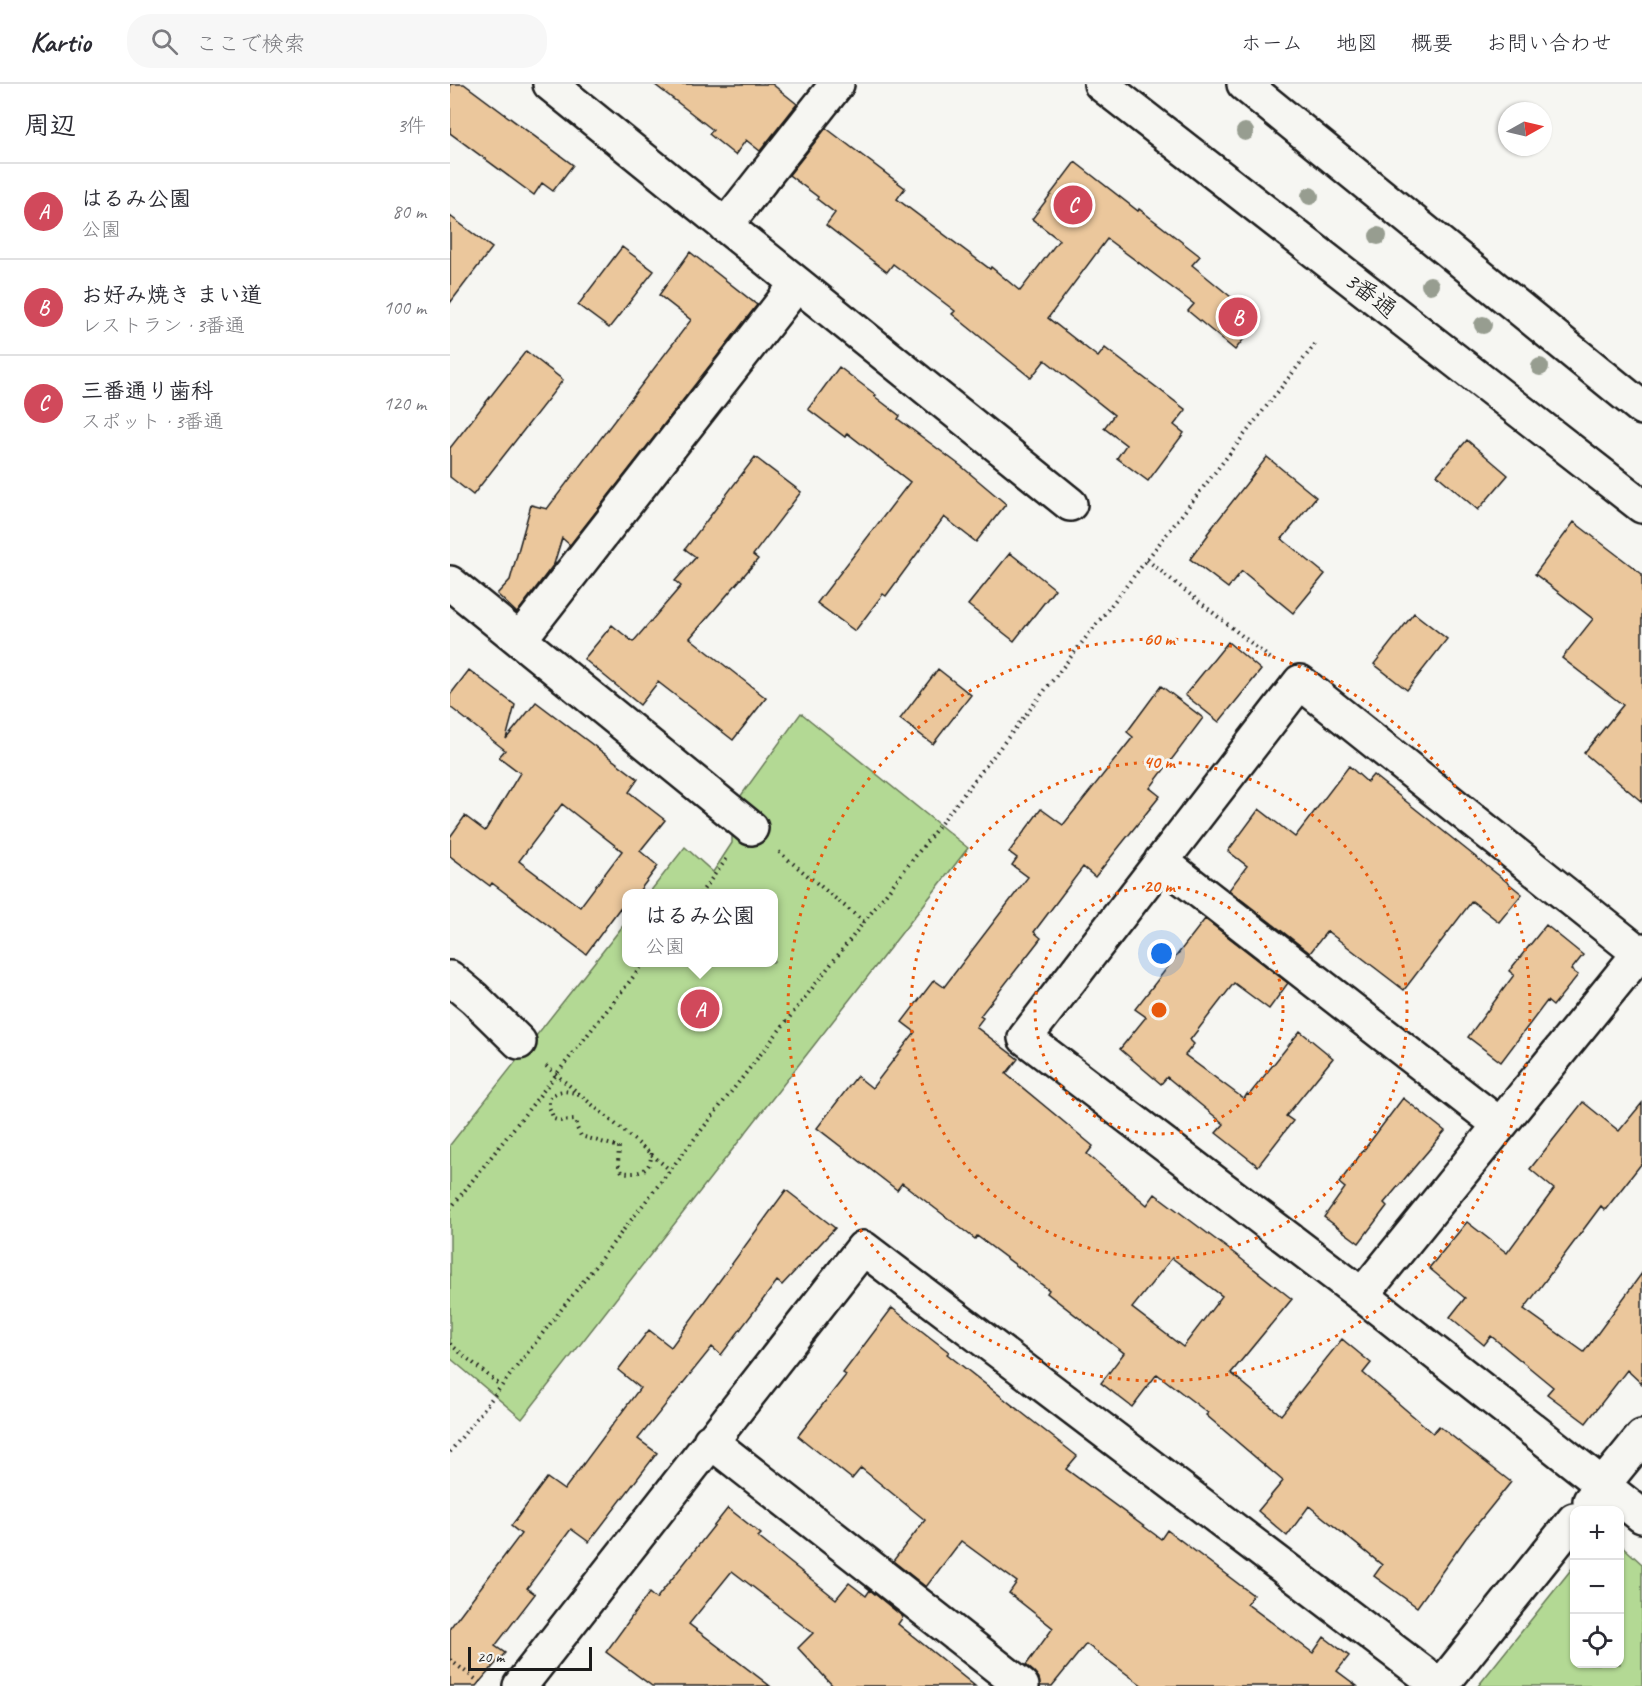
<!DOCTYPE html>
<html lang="ja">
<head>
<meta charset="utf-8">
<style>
  :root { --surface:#fff; --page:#f7f7f7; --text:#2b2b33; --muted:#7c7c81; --line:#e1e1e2; --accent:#d1495b }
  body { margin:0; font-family:Caveat,"Klee One",sans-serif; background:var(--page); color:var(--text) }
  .controls { position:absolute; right:18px; bottom:18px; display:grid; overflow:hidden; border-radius:12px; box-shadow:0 2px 4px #0004 }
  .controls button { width:54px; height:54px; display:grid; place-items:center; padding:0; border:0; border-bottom:2px solid var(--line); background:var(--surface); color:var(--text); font:30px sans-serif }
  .compass { position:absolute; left:1048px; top:18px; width:54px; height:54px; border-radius:50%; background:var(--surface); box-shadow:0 2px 4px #0004; rotate:82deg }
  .scale { position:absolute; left:18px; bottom:15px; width:124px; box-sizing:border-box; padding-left:6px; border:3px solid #1c1c1c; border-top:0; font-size:16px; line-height:21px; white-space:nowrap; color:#1c1c1c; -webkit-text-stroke:4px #f6f6f2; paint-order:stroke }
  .you { position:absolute; left:712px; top:870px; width:21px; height:21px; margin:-15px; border:4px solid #fff; border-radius:50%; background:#1a73e8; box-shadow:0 0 0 9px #1a73e833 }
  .badge { display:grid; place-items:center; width:39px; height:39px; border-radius:50%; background:var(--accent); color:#fff; font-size:20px; font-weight:700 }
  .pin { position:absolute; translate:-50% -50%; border:3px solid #fff; box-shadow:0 2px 6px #0006 }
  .popup { position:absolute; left:172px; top:805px; width:156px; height:78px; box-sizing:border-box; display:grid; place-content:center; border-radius:12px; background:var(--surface); filter:drop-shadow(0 2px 4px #0005); font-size:20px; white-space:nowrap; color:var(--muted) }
  .popup b { font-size:22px; color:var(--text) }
  .popup::after { content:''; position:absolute; left:50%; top:100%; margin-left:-12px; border:12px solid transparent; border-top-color:var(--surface) }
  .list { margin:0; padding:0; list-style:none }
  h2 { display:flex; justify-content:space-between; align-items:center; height:78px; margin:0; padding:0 24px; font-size:26px }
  h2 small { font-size:20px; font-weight:400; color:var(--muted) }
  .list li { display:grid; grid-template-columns:39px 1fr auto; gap:18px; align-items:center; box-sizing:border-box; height:96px; padding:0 24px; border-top:2px solid var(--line) }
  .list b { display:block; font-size:22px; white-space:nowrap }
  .list p { margin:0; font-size:20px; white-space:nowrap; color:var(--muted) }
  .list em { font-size:20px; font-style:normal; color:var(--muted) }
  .icon { flex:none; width:33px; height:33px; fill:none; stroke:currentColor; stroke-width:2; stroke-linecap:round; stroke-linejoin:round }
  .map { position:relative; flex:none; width:1192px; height:1602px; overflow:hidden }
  header { display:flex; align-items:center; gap:36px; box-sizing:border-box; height:84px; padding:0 30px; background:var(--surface); border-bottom:2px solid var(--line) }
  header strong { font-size:28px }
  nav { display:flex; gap:33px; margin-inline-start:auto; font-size:21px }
  .search { width:420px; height:54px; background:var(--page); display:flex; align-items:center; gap:15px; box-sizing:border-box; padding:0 21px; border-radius:24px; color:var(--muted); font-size:22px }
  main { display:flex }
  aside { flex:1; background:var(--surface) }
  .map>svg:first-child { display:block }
  .green { fill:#b3d994; stroke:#687a58; stroke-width:1.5 }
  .building { fill:#ebc79c; stroke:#1c1c1c; stroke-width:1.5; fill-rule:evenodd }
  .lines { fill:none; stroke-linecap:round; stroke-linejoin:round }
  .street-casing { stroke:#1c1c1c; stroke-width:38 }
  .secondary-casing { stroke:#1c1c1c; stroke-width:38 }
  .path { stroke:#1c1c1c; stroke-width:4; stroke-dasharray:1.5 4.5; stroke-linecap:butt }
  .street { stroke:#f6f6f2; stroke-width:33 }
  .secondary { stroke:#f6f6f2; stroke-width:33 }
  .tree { fill:#979d90 }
  .ring { fill:none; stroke:#e8590c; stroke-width:3; stroke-dasharray:3 6 }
  .labels { text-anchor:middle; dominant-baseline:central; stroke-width:6; stroke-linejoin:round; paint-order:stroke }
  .street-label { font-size:24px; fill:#1c1c1c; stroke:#f6f6f2 }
  .centre { fill:#e8590c; stroke:#f6f6f2; stroke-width:3 }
  .ring-label { font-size:18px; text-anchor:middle; font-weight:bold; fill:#e8590c; stroke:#f6f6f2; stroke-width:6; stroke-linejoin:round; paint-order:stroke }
</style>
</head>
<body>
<header>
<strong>Kartio</strong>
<div class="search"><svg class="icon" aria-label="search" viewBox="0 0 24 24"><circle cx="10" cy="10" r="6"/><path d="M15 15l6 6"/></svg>ここで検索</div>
<nav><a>ホーム</a><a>地図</a><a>概要</a><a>お問い合わせ</a></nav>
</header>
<main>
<aside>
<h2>周辺<small>3件</small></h2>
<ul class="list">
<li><span class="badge">A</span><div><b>はるみ公園</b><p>公園</p></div><em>80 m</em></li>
<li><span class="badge">B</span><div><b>お好み焼き まい道</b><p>レストラン · 3番通</p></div><em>100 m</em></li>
<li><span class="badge">C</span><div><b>三番通り歯科</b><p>スポット · 3番通</p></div><em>120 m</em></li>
</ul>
</aside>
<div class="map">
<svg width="1192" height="1602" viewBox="0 0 1192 1602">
  <rect width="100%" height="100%" fill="#f6f6f2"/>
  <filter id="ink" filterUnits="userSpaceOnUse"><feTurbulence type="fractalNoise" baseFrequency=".0167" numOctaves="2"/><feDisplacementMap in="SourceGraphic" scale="12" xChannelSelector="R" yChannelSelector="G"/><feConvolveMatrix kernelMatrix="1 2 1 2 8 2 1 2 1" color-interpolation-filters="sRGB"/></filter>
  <g filter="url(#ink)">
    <!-- green -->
    <path class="green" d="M351,629L518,764L72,1335L0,1274V1061L176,838V878H324V810L199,809L235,763L263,788L282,759V724Z
      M1170,1460L1192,1480V1602H1028L1124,1482V1580H1170Z"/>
    <!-- building -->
    <path class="building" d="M0,0H14L123,81L103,107L92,99L84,111L0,49Z
      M204,0H322L347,20L310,67L296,56L285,71L259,50L263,46Z
      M376,44L455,104L447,115L540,185L541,183L570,207L609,156L582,135L625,78L688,127L689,125L750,172L742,181L809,236L785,266L738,227L744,220L657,155L598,234L648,273L655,264L736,326L724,341L734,349L698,397L667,374L676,361L654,344L664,331L595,276L581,294L502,230L505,227L443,180L437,188L376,141L385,129L367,115L368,113L339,91Z
      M0,132L42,164L0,219Z
      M172,163L204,187L159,244L128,221Z
      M240,168L307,221L120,461L112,454L104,480L67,529L47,510L60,496L81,421L97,425L241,236L209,211Z
      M76,267L113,296L23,411L0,393V364Z
      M389,283L426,311L424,312L450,332L448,335L511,382L556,420L526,458L494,433L436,512L433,510L405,547L367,519L460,398L397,349L395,353L358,325Z
      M1017,356L1058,391L1028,426L987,391Z
      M305,373L351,408L303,471L308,475L240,554L316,614L283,656L208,598L190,621L134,575L162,541L183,558L231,502L225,497L246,473L235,465Z
      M817,373L866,413L832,455L875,490L843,529L792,487L778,504L740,475L758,451L757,450Z
      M1124,438L1192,490V718L1134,669L1173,621L1112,574L1143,535L1085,490Z
      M560,469L605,505L564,557L518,521Z
      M964,529L997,555L957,606L924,580Z
      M778,558L811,586L769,638L735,611Z
      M488,585L521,611L483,660L450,635Z
      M19,586L65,621L56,655L86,618L188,695L179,708L215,736L190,767L208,782L187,810H177V823L173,827L170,824L136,870L42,799L40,802L0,772V753L15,732L35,747L70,689L49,673L55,666L0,623V611ZM112,720L172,767L130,823L69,777Z
      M711,602L753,634L700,704L710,712L645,793L633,783L584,848L591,854L530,932L533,934L526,943L568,975L556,990L643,1062L637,1070L697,1121L705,1110L785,1170L842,1215L781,1289L831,1331L892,1255L921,1279L913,1289L983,1349L989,1342L1061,1398L1016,1454L967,1523L924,1492L932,1481L859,1422L837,1452L808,1427L833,1397L756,1331L758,1329L707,1290L682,1323L651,1299L674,1269L597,1209L599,1206L527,1152L525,1155L452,1099L447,1106L367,1044L407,992L422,1004L465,948L452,938L484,896L494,903L578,793L562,781L567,774L559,768L591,725L613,741L683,653L677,648ZM722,1174L772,1212L733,1263L682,1224Z
      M899,682L917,698L923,691L1072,810L1049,838L1022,817L954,906L877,847L860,869L779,806L797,782L778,767L809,725L845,753Z
      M755,835L838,899L819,925L784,899L740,956L744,960L735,971L794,1015L797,1010L799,1011L850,947L883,974L836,1032L843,1037L808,1082L766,1049L774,1040L717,993L711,1000L670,965L696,933L685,925Z
      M1096,841L1133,871L1121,886L1128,891L1103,922L1097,917L1051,978L1018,953L1064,891L1059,887Z
      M953,1014L995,1047L934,1119L937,1122L909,1159L874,1133L895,1104L889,1099Z
      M1133,1018L1169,1047L1192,1019V1079L1155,1126L1151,1122L1074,1225L1134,1268L1192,1189V1300L1177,1286L1136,1339L1097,1310L1103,1303L1041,1252L1034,1261L1000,1233L1015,1214L979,1184L1017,1138L1057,1169L1104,1105L1080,1085Z
      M336,1106L385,1144L332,1201L327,1197L271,1271L262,1263L188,1355L207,1369L139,1458L121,1445L77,1504L85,1510L45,1562L55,1569L26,1602H0V1544L71,1450L61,1442L97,1394L114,1406L190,1304L168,1286L199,1246L221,1263Z
      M442,1224L499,1268L497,1270L627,1372L616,1385L711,1455L717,1446L803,1511L797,1520L863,1569L874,1553L899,1572L887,1587L907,1602H693L636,1560L602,1602H590L589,1594L584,1588L576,1581L603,1544L559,1509L567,1498L511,1457L476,1503L443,1477L475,1436L411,1384L402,1395L348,1352L396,1291L393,1289Z
      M278,1424L311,1450L308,1453L386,1515L399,1499L416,1512L420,1506L453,1533L448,1540L525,1602H383L348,1564L363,1549L282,1487L239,1540L320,1602H202L156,1568L199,1509L206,1515Z"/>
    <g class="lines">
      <!-- street casing -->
      <g class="street-casing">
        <path id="street" d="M100,0L620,420
          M275,142L387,0
          M0,499L301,744
          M70,555L347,200
          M711,777L1050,1041
          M1189,869L850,598L575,954L912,1211L1192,1432
          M0,894L24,914L69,958
          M912,1211L1192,866
          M260,1357L572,1602
          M1140,1417L1192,1353
          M70,1602L413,1164L990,1602
          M991,1602L1124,1436"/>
      </g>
      <!-- secondary casing -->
      <g class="secondary-casing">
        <path id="secondary" d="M651,0L1192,422
          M794,0L1192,324"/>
      </g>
      <!-- path -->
      <path class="path" d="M697,476L821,575
        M329,768L414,838
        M250,810L278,773
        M96,982L220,1086
        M129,1010C115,1007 110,1004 99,1015V1023L104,1035L110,1037L125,1036L127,1044L131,1052L169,1063L168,1080L172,1088C187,1091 202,1088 201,1069
        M0,1125L195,878
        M0,1260L51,1302
        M0,1368L866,259
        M0,1576L32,1600"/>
      <!-- street -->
      <use href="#street" class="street"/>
      <!-- secondary -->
      <use href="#secondary" class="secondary"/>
    </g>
    <!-- trees -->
    <g class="tree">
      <circle cx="795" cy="48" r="9"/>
      <circle cx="860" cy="112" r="9"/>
      <circle cx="928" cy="152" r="9"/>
      <circle cx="980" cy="201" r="9"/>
      <circle cx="1033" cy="241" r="9"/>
      <circle cx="1090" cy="283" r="9"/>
    </g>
  </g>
  <!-- distance rings -->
  <g class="ring">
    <circle cx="709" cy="926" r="124"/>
    <circle cx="709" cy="926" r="248"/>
    <circle cx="709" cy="926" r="371"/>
  </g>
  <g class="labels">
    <!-- street labels -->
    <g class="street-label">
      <text transform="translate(921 211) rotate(38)">3番通</text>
    </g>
  </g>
  <circle cx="709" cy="926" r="9" class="centre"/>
  <g class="ring-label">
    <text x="709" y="561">60 m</text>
    <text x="709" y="684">40 m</text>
    <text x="709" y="808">20 m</text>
  </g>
</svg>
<div class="controls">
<button>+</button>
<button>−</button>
<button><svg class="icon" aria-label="locate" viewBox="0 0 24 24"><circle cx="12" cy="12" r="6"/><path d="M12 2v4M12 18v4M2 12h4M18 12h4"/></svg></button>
</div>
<svg class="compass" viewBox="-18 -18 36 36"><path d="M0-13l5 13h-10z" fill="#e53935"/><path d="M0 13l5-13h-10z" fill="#7c7c81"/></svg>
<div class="scale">20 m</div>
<div class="you"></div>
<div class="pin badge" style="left:250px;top:925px">A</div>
<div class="popup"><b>はるみ公園</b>公園</div>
<div class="pin badge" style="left:788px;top:233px">B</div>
<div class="pin badge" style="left:623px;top:121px">C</div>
</div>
</main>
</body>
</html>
